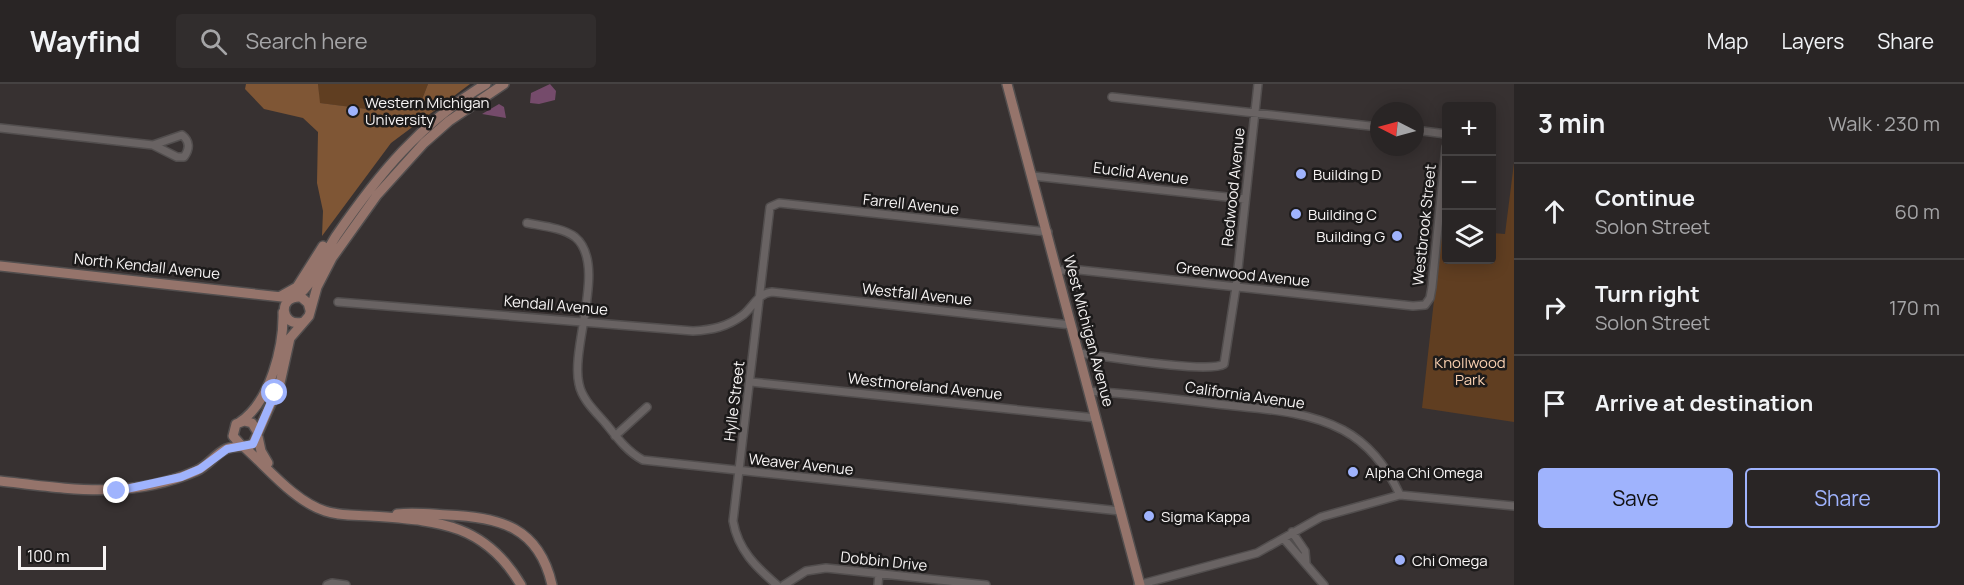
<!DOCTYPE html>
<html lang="en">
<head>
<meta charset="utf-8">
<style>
  :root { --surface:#292525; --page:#312d2d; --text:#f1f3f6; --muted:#a5a5a7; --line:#454242; --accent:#9fb3fd }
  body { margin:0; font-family:Manrope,sans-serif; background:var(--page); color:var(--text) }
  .controls { position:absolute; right:18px; top:18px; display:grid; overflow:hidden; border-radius:6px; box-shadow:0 3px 15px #0003 }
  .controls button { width:54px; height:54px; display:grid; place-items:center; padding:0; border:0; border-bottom:2px solid var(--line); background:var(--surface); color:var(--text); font:30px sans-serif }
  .compass { position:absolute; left:1370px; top:18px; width:54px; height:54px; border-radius:50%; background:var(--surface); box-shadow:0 3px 15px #0003; rotate:276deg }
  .scale { position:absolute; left:18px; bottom:15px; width:88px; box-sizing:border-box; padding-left:6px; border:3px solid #f7f4f4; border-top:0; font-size:16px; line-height:21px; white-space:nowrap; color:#f7f4f4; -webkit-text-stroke:4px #1c1a1a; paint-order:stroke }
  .stop { position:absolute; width:18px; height:18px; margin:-14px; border:4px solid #9fb3fd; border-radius:50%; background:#fff }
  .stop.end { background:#9fb3fd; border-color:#fff; box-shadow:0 2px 6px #0008 }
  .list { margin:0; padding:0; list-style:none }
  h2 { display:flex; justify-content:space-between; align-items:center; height:78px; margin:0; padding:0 24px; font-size:26px }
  h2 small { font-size:20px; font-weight:400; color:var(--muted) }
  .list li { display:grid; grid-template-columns:39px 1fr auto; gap:18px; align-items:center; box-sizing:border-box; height:96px; padding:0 24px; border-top:2px solid var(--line) }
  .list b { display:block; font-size:22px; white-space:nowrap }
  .list p { margin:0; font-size:20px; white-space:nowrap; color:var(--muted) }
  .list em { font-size:20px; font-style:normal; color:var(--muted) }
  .actions { display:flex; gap:12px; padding:18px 24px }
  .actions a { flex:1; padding:14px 0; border:2px solid var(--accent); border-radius:6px; text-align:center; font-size:21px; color:var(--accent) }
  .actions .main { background:var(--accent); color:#111 }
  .icon { flex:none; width:33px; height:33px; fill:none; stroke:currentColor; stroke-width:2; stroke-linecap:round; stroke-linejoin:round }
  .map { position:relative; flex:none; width:1514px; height:501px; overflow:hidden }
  header { display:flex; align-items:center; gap:36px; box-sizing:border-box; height:84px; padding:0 30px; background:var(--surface); border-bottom:2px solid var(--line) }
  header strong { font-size:28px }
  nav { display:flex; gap:33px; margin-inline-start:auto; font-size:21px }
  .search { width:420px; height:54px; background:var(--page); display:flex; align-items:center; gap:15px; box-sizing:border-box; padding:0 21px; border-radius:6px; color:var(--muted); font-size:22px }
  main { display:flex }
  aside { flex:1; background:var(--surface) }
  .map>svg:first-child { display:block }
  .green { fill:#603e21 }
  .forest { fill:#7f5635 }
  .water { fill:#754b6b }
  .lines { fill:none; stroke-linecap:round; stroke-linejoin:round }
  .street-casing { stroke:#524e4e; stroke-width:10 }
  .secondary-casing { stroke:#524e4e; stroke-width:12 }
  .street { stroke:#696363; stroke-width:7 }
  .secondary { stroke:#95746b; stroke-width:9 }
  .route { stroke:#9fb3fd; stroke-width:8 }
  .poi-dot { fill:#9fb3fd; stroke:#1c1a1a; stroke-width:2 }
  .labels { text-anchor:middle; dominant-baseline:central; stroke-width:5; stroke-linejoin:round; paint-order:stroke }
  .poi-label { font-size:15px; fill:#f7f4f4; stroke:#1c1a1a; text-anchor:start }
  .street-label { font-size:15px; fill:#f7f4f4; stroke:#1c1a1a }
  .park-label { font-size:15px; fill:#f9d0b1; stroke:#1c1a1a }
</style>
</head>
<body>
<header>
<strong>Wayfind</strong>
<div class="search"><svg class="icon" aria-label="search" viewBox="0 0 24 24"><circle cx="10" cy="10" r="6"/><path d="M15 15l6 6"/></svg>Search here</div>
<nav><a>Map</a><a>Layers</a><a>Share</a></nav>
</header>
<main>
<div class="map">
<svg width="1514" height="501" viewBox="0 0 1514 501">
  <rect width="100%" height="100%" fill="#373131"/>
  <!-- green -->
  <path class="green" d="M318,0H428L419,23L367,25L319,19Z
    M1514,79V338L1422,324L1442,144H1446V176H1492V149L1505,150Z"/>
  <!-- forest -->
  <path class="forest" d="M246,0H318L320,19L367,25L419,23L428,0H470L391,59L322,152L323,127L317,99L318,48L303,34L264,25L245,5Z"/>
  <!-- water -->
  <path class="water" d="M550,0L556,7L555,16L539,20L530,19L531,9Z
    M499,20L504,23L506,34L482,30Z"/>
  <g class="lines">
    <!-- street casing -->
    <g class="street-casing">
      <path id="street" d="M1112,13L1379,43
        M0,44L153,61L177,73H184C190,65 190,57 182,51L153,61
        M1415,46L1446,50
        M1033,92L1245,115
        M527,139C542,142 563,144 575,153C608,180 570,263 579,300C582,316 597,329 607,341C618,355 628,368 643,376L1120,427
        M1058,187L1070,185L1413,222L1425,221L1430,214L1432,203L1446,63
        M338,218L693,247C712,246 727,243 743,231C753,223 758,209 772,208L1071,241
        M1079,269C1103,272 1209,290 1224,280L1236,203L1258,0
        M751,298L1096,334
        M1089,307C1132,310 1175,315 1217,320C1259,325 1305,326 1343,346C1369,360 1388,385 1400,411
        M615,352L647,323
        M1292,448L1305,467L1306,479
        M1284,455L1324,501
        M327,501L332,499L346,501
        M777,501C756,483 738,466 733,437L770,123L779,119L1048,148
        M784,501L806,487L826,484L986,501
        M878,501L879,490
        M1138,501L1257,469L1321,433L1400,411L1514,422"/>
    </g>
    <!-- secondary casing -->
    <g class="secondary-casing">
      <path id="secondary" d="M1007,0L1140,501
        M0,182L291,214
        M281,212L297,203L323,162
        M296,213C315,199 323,172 336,152C378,91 421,38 486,0
        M303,238C280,244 277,211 301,213L308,219L310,226
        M240,338C270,318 284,263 283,228
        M258,353L261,367L268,379
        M241,361L233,352L236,340L244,337L252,339L258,349
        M243,362C267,383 294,417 325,427C339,432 356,431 371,432C436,437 484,438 521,501
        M0,397C70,405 129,416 196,387C208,382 215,370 226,365C235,361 244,364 253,360L280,299L290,254L309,232L317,203L332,174L377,111L424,59L449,37L504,0
        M397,430C414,428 430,430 447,431C500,433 539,443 552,501"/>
    </g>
    <!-- street -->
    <use href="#street" class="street"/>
    <!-- secondary -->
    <use href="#secondary" class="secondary"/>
  </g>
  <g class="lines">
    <!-- route -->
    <path class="route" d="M117,407L181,393L200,385L227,365L253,360L275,309"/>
  </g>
  <!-- markers -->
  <g class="poi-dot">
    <circle cx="353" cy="27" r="6"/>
    <circle cx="1301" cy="90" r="6"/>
    <circle cx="1296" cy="130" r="6"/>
    <circle cx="1397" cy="152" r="6"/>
    <circle cx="1353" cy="388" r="6"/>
    <circle cx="1149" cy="432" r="6"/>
    <circle cx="1400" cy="476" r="6"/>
  </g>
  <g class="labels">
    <!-- poi labels -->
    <g class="poi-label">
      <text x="365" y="18">Western Michigan<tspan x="365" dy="17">University</tspan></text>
      <text x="1313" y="90">Building D</text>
      <text x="1308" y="130">Building C</text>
      <text x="1385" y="152" text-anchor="end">Building G</text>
      <text x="1365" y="388">Alpha Chi Omega</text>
      <text x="1161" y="432">Sigma Kappa</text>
      <text x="1412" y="476">Chi Omega</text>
    </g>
    <!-- street labels -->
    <g class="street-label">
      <text transform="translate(1141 89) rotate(7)">Euclid Avenue</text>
      <text transform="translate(1233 103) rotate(-84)">Redwood Avenue</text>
      <text transform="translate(911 120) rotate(6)">Farrell Avenue</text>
      <text transform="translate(1424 141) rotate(-84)">Westbrook Street</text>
      <text transform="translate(147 182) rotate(6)">North Kendall Avenue</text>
      <text transform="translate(1243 190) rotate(6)">Greenwood Avenue</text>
      <text transform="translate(917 210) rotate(6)">Westfall Avenue</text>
      <text transform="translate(556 221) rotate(5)">Kendall Avenue</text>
      <text transform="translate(1089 247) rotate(75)">West Michigan Avenue</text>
      <text transform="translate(925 302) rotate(6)">Westmoreland Avenue</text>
      <text transform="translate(1245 311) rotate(8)">California Avenue</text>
      <text transform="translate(734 317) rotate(-83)">Hylle Street</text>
      <text transform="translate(801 380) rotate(6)">Weaver Avenue</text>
      <text transform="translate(884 477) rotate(6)">Dobbin Drive</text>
    </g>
    <!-- park labels -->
    <g class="park-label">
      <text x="1470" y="278">Knollwood<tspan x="1470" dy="17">Park</tspan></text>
    </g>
  </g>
</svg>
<div class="controls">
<button>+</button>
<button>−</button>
<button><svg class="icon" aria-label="layers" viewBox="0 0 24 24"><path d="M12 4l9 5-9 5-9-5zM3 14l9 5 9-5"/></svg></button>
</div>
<svg class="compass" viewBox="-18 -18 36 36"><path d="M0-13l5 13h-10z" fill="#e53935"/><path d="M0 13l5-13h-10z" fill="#a5a5a7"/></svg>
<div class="scale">100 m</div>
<div class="stop" style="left:275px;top:309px"></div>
<div class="stop end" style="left:117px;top:407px"></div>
</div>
<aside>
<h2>3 min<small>Walk · 230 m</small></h2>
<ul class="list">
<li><svg class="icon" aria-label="ahead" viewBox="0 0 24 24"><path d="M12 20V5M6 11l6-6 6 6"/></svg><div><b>Continue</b><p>Solon Street</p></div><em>60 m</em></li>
<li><svg class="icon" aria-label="right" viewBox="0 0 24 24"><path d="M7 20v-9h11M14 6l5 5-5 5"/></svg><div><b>Turn right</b><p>Solon Street</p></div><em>170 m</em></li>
<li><svg class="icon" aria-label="arrive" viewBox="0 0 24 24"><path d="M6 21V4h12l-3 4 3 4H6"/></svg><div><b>Arrive at destination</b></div></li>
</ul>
<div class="actions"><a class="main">Save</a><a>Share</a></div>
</aside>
</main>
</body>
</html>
